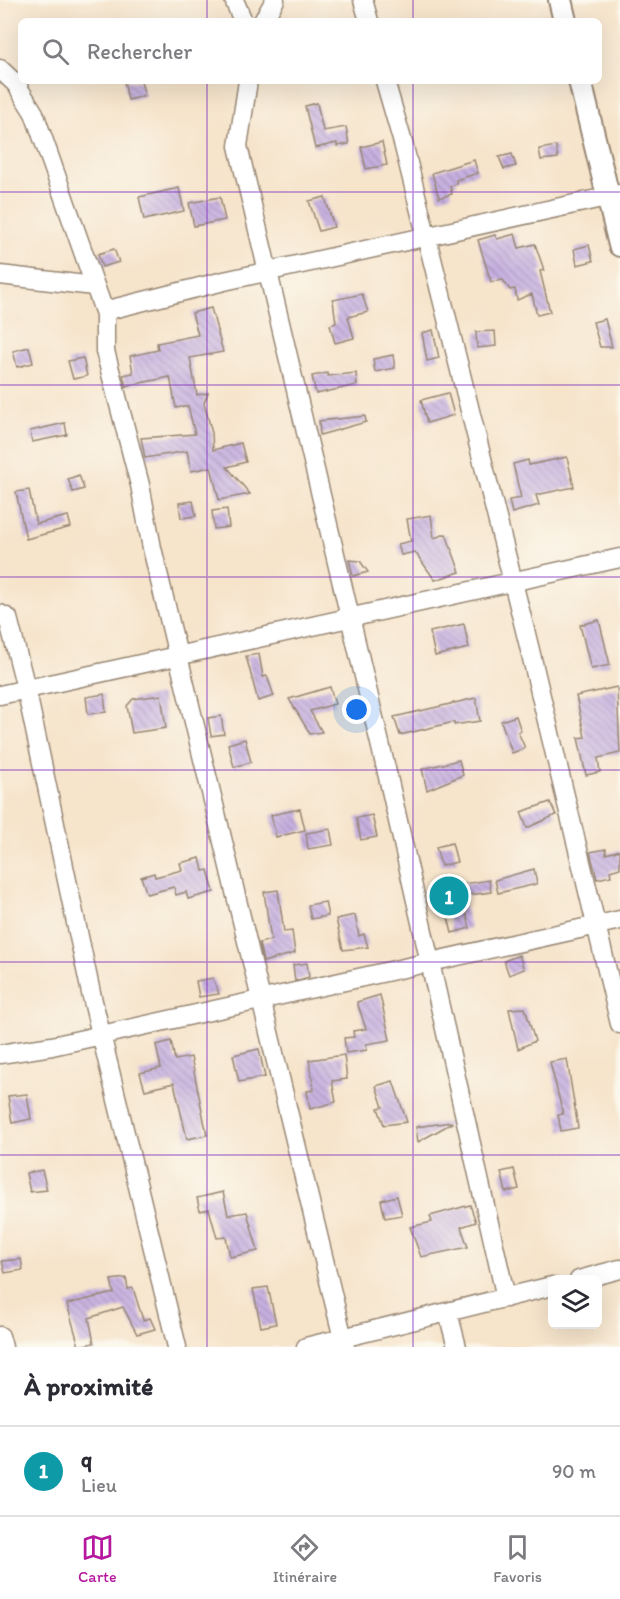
<!DOCTYPE html>
<html lang="fr">
<head>
<meta charset="utf-8">
<style>
  :root { --surface:#fff; --page:#f7f7f7; --text:#2b2b33; --muted:#7c7c81; --line:#e1e1e2; --accent:#b5179e }
  body { margin:0; font-family:Itim,sans-serif; background:var(--page); color:var(--text) }
  .controls { position:absolute; right:18px; bottom:18px; display:grid; overflow:hidden; border-radius:9px; box-shadow:0 6px 24px #0002 }
  .controls button { width:54px; height:54px; display:grid; place-items:center; padding:0; border:0; border-bottom:2px solid var(--line); background:var(--surface); color:var(--text); font:30px sans-serif }
  .you { position:absolute; left:357px; top:710px; width:21px; height:21px; margin:-15px; border:4px solid #fff; border-radius:50%; background:#1a73e8; box-shadow:0 0 0 9px #1a73e833 }
  .badge { display:grid; place-items:center; width:39px; height:39px; border-radius:50%; background:var(--accent); color:#fff; font-size:20px; font-weight:700 }
  .pin { position:absolute; translate:-50% -50%; border:3px solid #fff; box-shadow:0 2px 6px #0006 }
  .list { margin:0; padding:0; list-style:none }
  h2 { display:flex; justify-content:space-between; align-items:center; height:78px; margin:0; padding:0 24px; font-size:26px }
  h2 small { font-size:20px; font-weight:400; color:var(--muted) }
  .list li { display:grid; grid-template-columns:39px 1fr auto; gap:18px; align-items:center; box-sizing:border-box; height:90px; padding:0 24px; border-top:2px solid var(--line) }
  .list b { display:block; font-size:22px; white-space:nowrap }
  .list p { margin:0; font-size:20px; white-space:nowrap; color:var(--muted) }
  .list em { font-size:20px; font-style:normal; color:var(--muted) }
  .icon { flex:none; width:33px; height:33px; fill:none; stroke:currentColor; stroke-width:2; stroke-linecap:round; stroke-linejoin:round }
  .map { position:relative; flex:none; width:620px; height:1347px; overflow:hidden }
  .search { position:absolute; background:var(--surface); box-shadow:0 6px 24px #0002; left:18px; right:18px; top:18px; height:66px; display:flex; align-items:center; gap:15px; box-sizing:border-box; padding:0 21px; border-radius:9px; color:var(--muted); font-size:22px }
  .sheet { height:168px; background:var(--surface) }
  nav { display:flex; justify-content:space-around; align-items:center; box-sizing:border-box; height:84px; border-top:2px solid var(--line); background:var(--surface); font-size:16px; color:var(--muted) }
  nav a { display:grid; justify-items:center; gap:3px }
  nav .on { color:var(--accent) }
  .map>svg:first-child { display:block }
  .building { fill:url(#building-back-hatch) }
  .lines { fill:none; stroke-linecap:round; stroke-linejoin:round }
  .minor-casing { stroke:#988774; stroke-width:21 }
  .major-casing { stroke:#988774; stroke-width:26 }
  .minor { stroke:#fff; stroke-width:18 }
  .major { stroke:#fff; stroke-width:22 }
  .grid { fill:none; stroke:#7b2cbf; stroke-width:1.5; stroke-opacity:0.55 }
</style>
</head>
<body>
<div class="map">
<svg width="620" height="1347" viewBox="0 0 620 1347">
  <defs>
    <pattern id="building-back-hatch" width="6" height="6" patternUnits="userSpaceOnUse" patternTransform="scale(1.5)"><rect width="6" height="6" fill="#c7b1e1"/><path d="M-1 5l2 2M0 0l6 6M5-1l2 2" fill="none" stroke="#a390b6"/></pattern>
  </defs>
  <rect width="100%" height="100%" fill="#fbf7ec"/>
  <filter id="ink" filterUnits="userSpaceOnUse"><feTurbulence type="fractalNoise" baseFrequency=".0167" numOctaves="2"/><feDisplacementMap in="SourceGraphic" scale="12" xChannelSelector="R" yChannelSelector="G"/><feConvolveMatrix kernelMatrix="1 2 1 2 8 2 1 2 1" color-interpolation-filters="sRGB"/></filter>
  <filter id="wash" filterUnits="userSpaceOnUse"><feTurbulence type="fractalNoise" baseFrequency=".008" numOctaves="4" result="noise"/><feDisplacementMap in="SourceGraphic" scale="24" xChannelSelector="R" yChannelSelector="G"/><feGaussianBlur stdDeviation="1.35" result="paint"/><feColorMatrix in="noise" values="0 0 0 0 0 0 0 0 0 0 0 0 0 0 0 0 0 1.4 0 .05"/><feComposite in="paint" operator="in"/></filter>
  <g filter="url(#wash)">
    <rect width="100%" height="100%" fill="#f6e4cb"/>
    <g id="blocks">
      <!-- building -->
      <path class="building" d="M124,81H141L145,96L128,100Z
        M317,103L323,131L346,127L349,144L337,146V143L315,148L305,106Z
        M382,142L387,165L366,169L361,147Z
        M556,146L558,158L541,160L539,149Z
        M512,154L516,166L504,169L499,157Z
        M474,160L478,173L456,180L457,184L450,186L452,194L439,198L432,173Z
        M179,188L184,211L144,220L139,197Z
        M220,197L225,220L194,226L189,203Z
        M325,197L334,227L319,231L309,201Z
        M515,234L519,248L535,244L544,270L540,271L550,312L537,315L532,294L517,300L515,289L510,290L503,280L491,282L478,240L495,235L497,239Z
        M589,245L593,261L577,265L574,249Z
        M114,249L119,262L102,267L98,254Z
        M362,294L368,312L348,317L354,338L335,343L330,325L336,323L333,300Z
        M211,308L223,352L190,358L197,395L208,393L204,403L212,433L213,450L241,443L246,462L227,467L250,494L219,500L211,467L191,471L187,451L145,458L141,438L195,434L188,406L176,408L170,377L126,386L123,375L133,373L130,356L158,350L157,343L198,335L192,313Z
        M605,319L612,347H600L593,322Z
        M433,330L439,358L427,361L422,333Z
        M495,331L496,346L477,348L476,332Z
        M29,347L33,363L17,367L13,351Z
        M393,355L395,368L375,372L373,359Z
        M83,358L87,376L73,379L68,361Z
        M327,373L328,376L356,373L357,385L316,394L312,376Z
        M448,393L454,415L427,423L421,400Z
        M365,416L366,422L320,435L319,421Z
        M65,423L67,435L32,442L30,431Z
        M567,457L574,487L536,495L539,505L512,513L509,500L521,498L513,464L528,460L529,465Z
        M79,475L84,489L73,492L68,479Z
        M29,490L36,524L68,516L71,527L26,539L16,492Z
        M193,501L196,516L181,518L179,503Z
        M227,509L229,527L214,529L212,511Z
        M431,515L434,538L446,534L460,572L435,580L415,552L401,555L398,544L411,541L407,519Z
        M349,560L360,561L368,572L353,576Z
        M599,620L610,665L591,669L580,625Z
        M464,624L469,648L435,656L430,632Z
        M259,654L263,677L267,676L274,696L258,701L246,656Z
        M330,687L335,704L310,711L322,732L310,734L289,699Z
        M617,687L620,753L598,758L600,772L586,775L578,738L585,737L576,696Z
        M104,694L106,712L88,714L86,697Z
        M161,695L166,728L132,733L127,706L133,699Z
        M476,698L480,721L454,725V722L400,735L394,717Z
        M221,716L224,734L211,736L208,718Z
        M516,716L521,731L518,732L525,748L512,753L501,721Z
        M245,739L251,762L234,767L228,744Z
        M459,760L463,775L427,790L422,769Z
        M550,802L556,815L527,828L521,812Z
        M300,809L305,830L276,837L271,815Z
        M372,815L377,837L361,840L356,818Z
        M330,829L333,845L308,849L306,833Z
        M452,843L457,862L441,866L436,847Z
        M606,849V854L620,850V868L610,871L611,876L597,879L590,852Z
        M200,858L203,871L208,870L214,892L188,899L186,892L176,895L174,887L147,894L141,877L154,873L155,877L182,870L180,863Z
        M534,869L537,884L498,893L495,880Z
        M489,880L491,892L462,896L470,928L452,933L444,902V887Z
        M278,890L284,932L292,931L295,953L263,962L259,943L271,940L264,892Z
        M325,902L328,916L311,919L308,905Z
        M355,915L359,936L364,934L368,947L343,950L336,919Z
        M519,955L524,969L509,975L504,961Z
        M307,963L309,977L295,981L293,965Z
        M213,978L219,994L199,997L196,981Z
        M380,995L390,1040L366,1044L367,1050L346,1053L344,1038L354,1037L353,1031L366,1029L357,1002Z
        M525,1008L535,1041L518,1049L509,1009Z
        M171,1041L175,1060L191,1057L207,1135L187,1139L174,1083L145,1090L140,1073L161,1068L156,1045Z
        M259,1049L265,1077L239,1082L233,1055Z
        M344,1055L347,1079L332,1081L336,1102L310,1109L307,1091L314,1090L309,1060Z
        M567,1059L578,1128L561,1131L558,1115L563,1114L550,1062Z
        M393,1081L407,1122L384,1125L378,1108L383,1107L376,1086Z
        M27,1094L31,1119L12,1123L8,1096Z
        M451,1122L452,1123L418,1142L416,1127Z
        M514,1169L519,1189L506,1192L501,1172Z
        M42,1170L47,1190L30,1192L26,1173Z
        M223,1192L228,1215L247,1212L258,1251L230,1257L226,1237L217,1238L209,1209L200,1211L197,1198Z
        M397,1196L402,1215L385,1218L381,1200Z
        M470,1205L476,1222L461,1227L468,1247L421,1257L410,1227L432,1222L430,1216Z
        M21,1259L23,1270L5,1273L2,1261Z
        M126,1278L128,1289L133,1288L143,1320L150,1318L155,1329L137,1334L123,1307L89,1318L94,1343L79,1346L67,1304L114,1293L111,1280Z
        M268,1287L276,1324L261,1327L253,1289Z"/>
    </g>
  </g>
  <g filter="url(#ink)">
    <use href="#blocks" fill-opacity="0" stroke="#988774" stroke-width="1.5"/>
    <g class="lines">
      <!-- minor casing -->
      <g class="minor-casing">
        <path id="minor" d="M234,0L243,21
          M363,0L369,21
          M263,21L275,0
          M0,69L16,84L34,113L105,314
          M248,81L238,146L388,777L506,1298
          M385,81L403,143L528,642L620,1024
          M0,275L94,286
          M0,614L8,618L26,688L91,993L177,1347
          M0,695L620,558
          M0,1054L52,1046L620,920
          M579,1280L620,1269
          M448,1313L457,1347
          M0,1336L3,1347
          M306,1347L552,1286
          M345,1347L152,548L140,485L105,351V314L112,309L224,281L620,194"/>
      </g>
      <!-- major casing -->
      <g class="major-casing">
        <path id="major" d="M560,0L565,21
          M580,81L620,245"/>
      </g>
      <!-- minor -->
      <use href="#minor" class="minor"/>
      <!-- major -->
      <use href="#major" class="major"/>
    </g>
  </g>
  <!-- grid -->
  <path class="grid" d="M207,0V21M413,0V21M207,81V1347M413,81V1347M0,192H620M0,385H620M0,577H620M0,770H620M0,962H620M0,1155H620"/>
</svg>
<div class="controls">
<button><svg class="icon" aria-label="layers" viewBox="0 0 24 24"><path d="M12 4l9 5-9 5-9-5zM3 14l9 5 9-5"/></svg></button>
</div>
<div class="you"></div>
<div class="pin badge" style="left:449px;top:896px;background:#0f9aa8">1</div>
<div class="search"><svg class="icon" aria-label="search" viewBox="0 0 24 24"><circle cx="10" cy="10" r="6"/><path d="M15 15l6 6"/></svg>Rechercher</div>
</div>
<section class="sheet">
<h2>À proximité<small></small></h2>
<ul class="list">
<li><span class="badge" style="background:#0f9aa8">1</span><div><b>q</b><p>Lieu</p></div><em>90 m</em></li>
</ul>
</section>
<nav>
<a class="on"><svg class="icon" aria-label="map" viewBox="0 0 24 24"><path d="M3 6l6-2 6 2 6-2v14l-6 2-6-2-6 2zM9 4v14M15 6v14"/></svg>Carte</a>
<a><svg class="icon" aria-label="directions" viewBox="0 0 24 24"><path d="M12 3l9 9-9 9-9-9zM9 14v-3h6M13 9l2 2-2 2"/></svg>Itinéraire</a>
<a><svg class="icon" aria-label="saved" viewBox="0 0 24 24"><path d="M7 4h10v16l-5-4-5 4z"/></svg>Favoris</a>
</nav>
</body>
</html>
